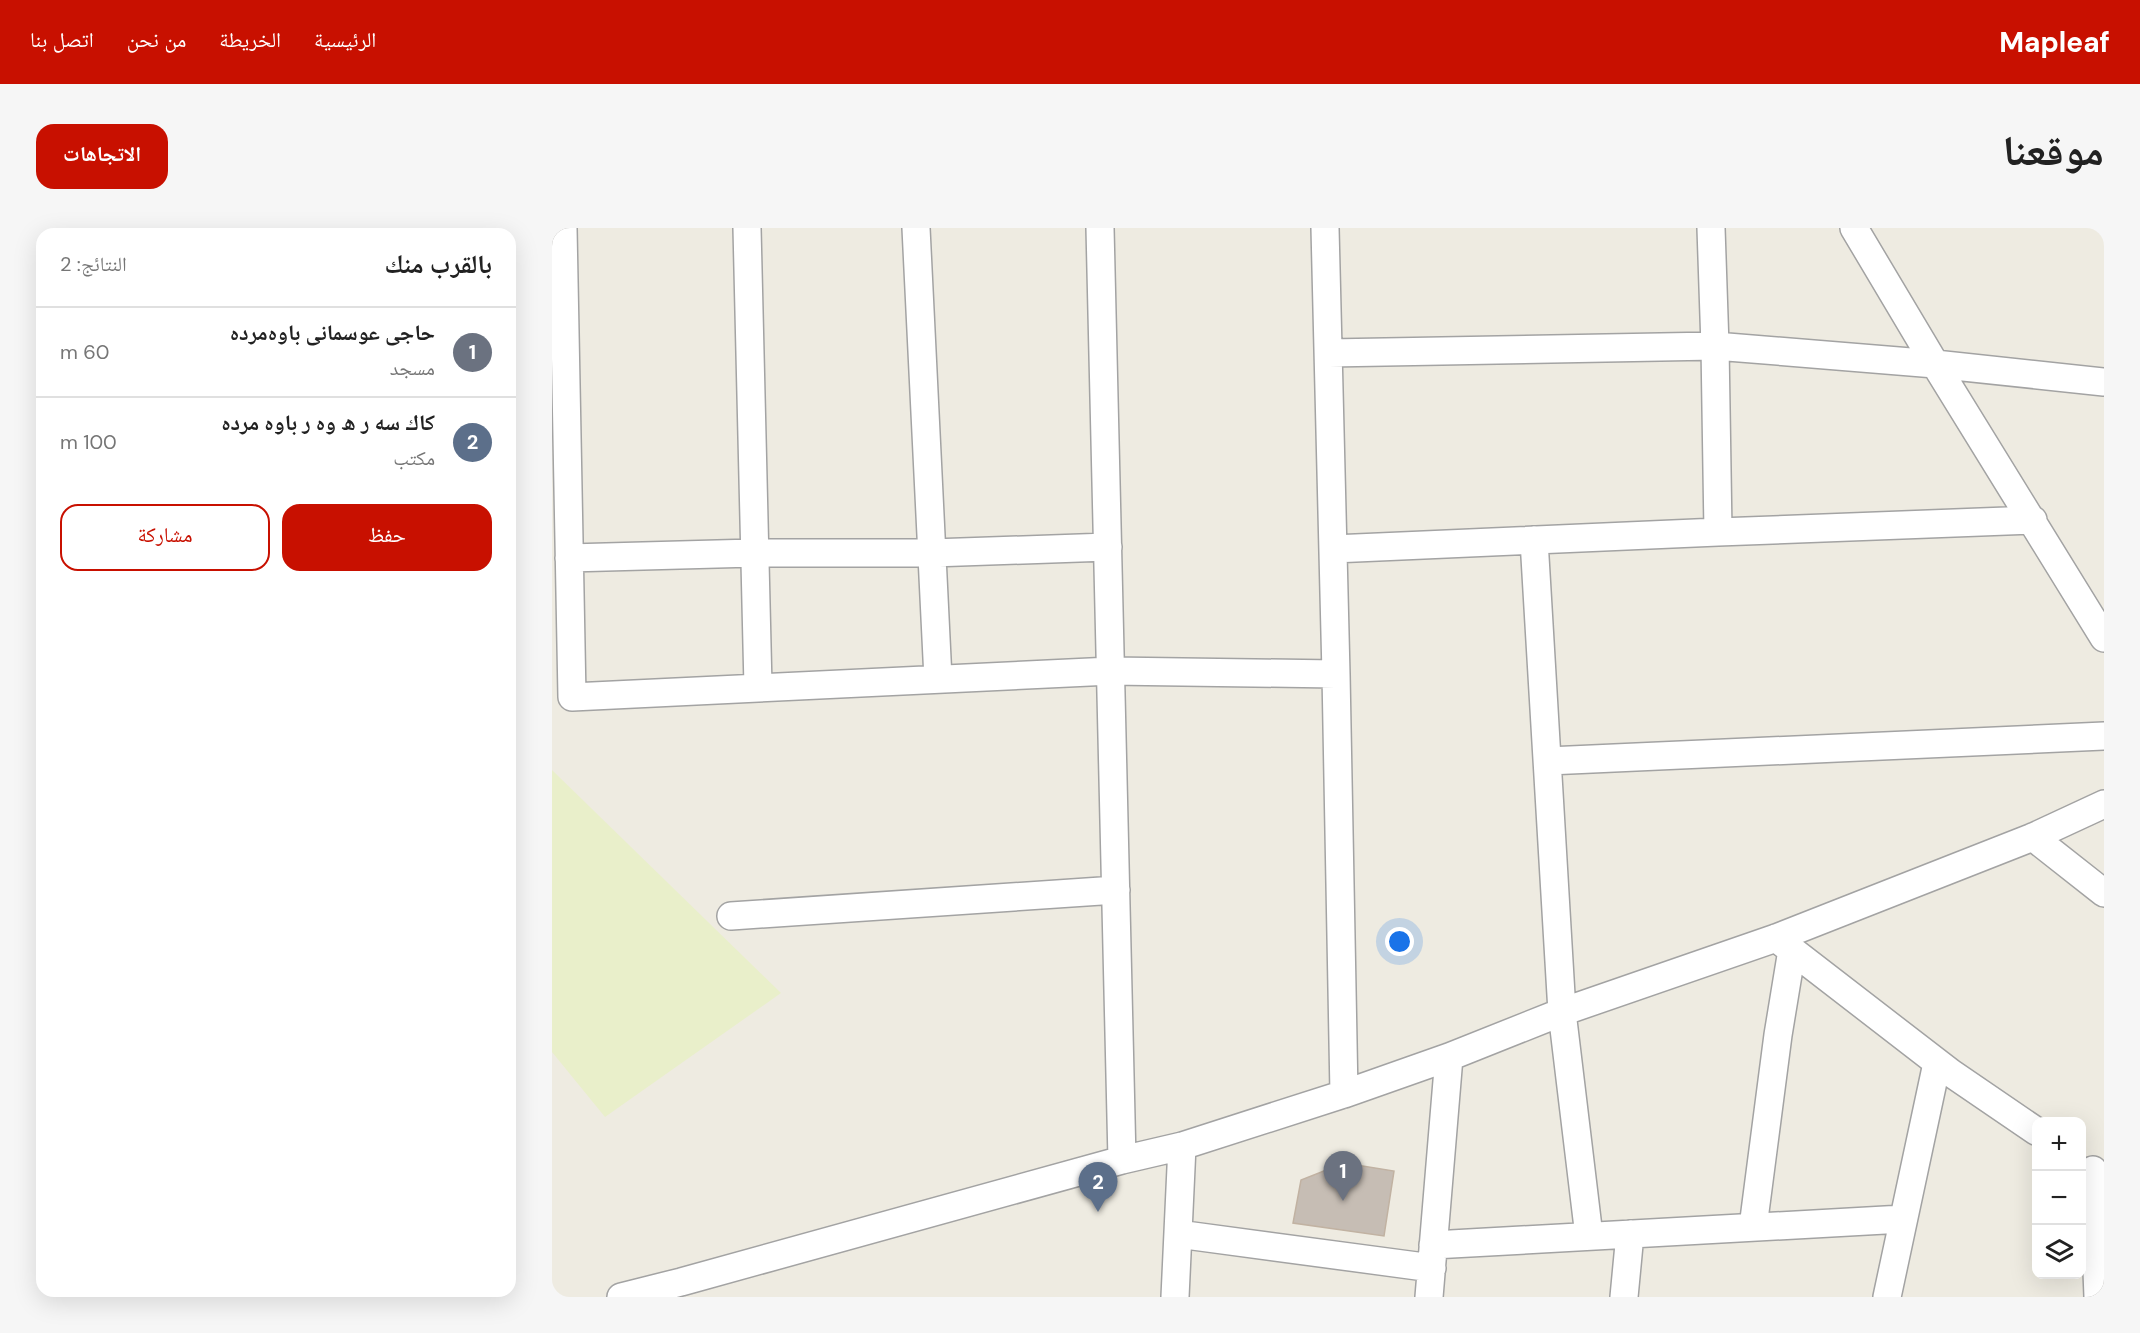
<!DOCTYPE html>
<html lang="ar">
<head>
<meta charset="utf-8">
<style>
  :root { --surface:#fff; --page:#f6f6f6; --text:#222; --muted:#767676; --line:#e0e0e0; --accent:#c81000 }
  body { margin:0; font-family:"DM Sans","Noto Naskh Arabic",sans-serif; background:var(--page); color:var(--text); direction:rtl }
  .controls { position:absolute; right:18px; bottom:18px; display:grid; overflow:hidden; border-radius:12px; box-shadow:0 6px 24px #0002 }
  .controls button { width:54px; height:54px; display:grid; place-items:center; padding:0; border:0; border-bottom:2px solid var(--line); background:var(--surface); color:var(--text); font:30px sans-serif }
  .you { position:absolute; left:848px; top:714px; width:21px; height:21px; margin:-15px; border:4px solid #fff; border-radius:50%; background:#1a73e8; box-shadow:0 0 0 9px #1a73e833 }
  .badge { display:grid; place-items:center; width:39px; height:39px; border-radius:50%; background:var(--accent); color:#fff; font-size:20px; font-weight:700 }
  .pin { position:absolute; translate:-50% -50px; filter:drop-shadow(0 2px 3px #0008) }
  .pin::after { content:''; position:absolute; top:32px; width:21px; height:18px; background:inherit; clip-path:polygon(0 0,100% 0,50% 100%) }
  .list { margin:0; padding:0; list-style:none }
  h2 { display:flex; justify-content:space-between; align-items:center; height:78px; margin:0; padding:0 24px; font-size:26px }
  h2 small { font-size:20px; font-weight:400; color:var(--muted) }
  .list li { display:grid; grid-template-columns:39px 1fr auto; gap:18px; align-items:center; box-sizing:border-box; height:90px; padding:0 24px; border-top:2px solid var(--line) }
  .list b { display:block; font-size:22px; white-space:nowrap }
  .list p { margin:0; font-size:20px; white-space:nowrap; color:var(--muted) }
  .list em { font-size:20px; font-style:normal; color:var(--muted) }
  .actions { display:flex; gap:12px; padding:18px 24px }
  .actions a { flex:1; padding:14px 0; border:2px solid var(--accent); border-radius:18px; text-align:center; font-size:21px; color:var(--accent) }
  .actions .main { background:var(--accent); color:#fff }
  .icon { flex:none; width:33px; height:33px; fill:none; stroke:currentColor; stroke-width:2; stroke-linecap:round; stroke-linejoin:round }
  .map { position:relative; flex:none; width:1552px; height:1069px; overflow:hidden; direction:ltr; border-radius:18px }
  header { display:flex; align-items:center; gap:36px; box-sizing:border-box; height:84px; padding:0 30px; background:var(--accent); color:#fff }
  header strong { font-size:28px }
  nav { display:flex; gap:33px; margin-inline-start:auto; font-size:21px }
  .intro { display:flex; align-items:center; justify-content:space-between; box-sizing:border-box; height:144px; padding:0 36px }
  h1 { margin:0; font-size:42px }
  .button { padding:15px 27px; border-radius:18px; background:var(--accent); color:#fff; font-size:21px; font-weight:700 }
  main { display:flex; gap:36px; padding:0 36px }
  aside { flex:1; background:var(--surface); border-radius:18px; box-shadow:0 6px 24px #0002 }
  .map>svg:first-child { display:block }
  .farmland { fill:#e9efca }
  .building { fill:#c6bdb4; stroke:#c1b2a2; stroke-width:1.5 }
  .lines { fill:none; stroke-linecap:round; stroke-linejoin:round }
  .street-casing { stroke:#a3a3a3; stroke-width:30 }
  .street { stroke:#fff; stroke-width:27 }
</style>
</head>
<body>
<header>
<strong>Mapleaf</strong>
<nav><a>الرئيسية</a><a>الخريطة</a><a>من نحن</a><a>اتصل بنا</a></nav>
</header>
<div class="intro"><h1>موقعنا</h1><a class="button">الاتجاهات</a></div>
<main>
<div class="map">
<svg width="1552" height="1069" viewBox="0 0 1552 1069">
  <rect width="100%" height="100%" fill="#eeebe1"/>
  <!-- farmland -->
  <path class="farmland" d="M0,542L229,765L53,889L0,824Z"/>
  <!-- building -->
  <path class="building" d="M792,935L842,943L832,1008L741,995L749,952Z"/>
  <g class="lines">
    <!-- street casing -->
    <g class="street-casing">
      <path id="street" d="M11,0L20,469L559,443L784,446
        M195,0L206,459
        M364,0L386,451
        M548,0L570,932
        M773,0L784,446L792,866
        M1159,0L1163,118L1166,304
        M1302,0L1383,136L1552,410
        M777,125L1163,118L1383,136L1552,154
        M982,312L1010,784L1037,1008
        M781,321L1166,304L1481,292
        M17,330L202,325H380L556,319
        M996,533L1552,508
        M1481,609L1552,665
        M179,688L564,662
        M1224,710L1399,845L1484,903
        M1541,942L1546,1069
        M1201,999L1226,807L1240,722
        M626,1006L880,1040
        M881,1017L1351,991
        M69,1069L129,1054L570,932L630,918L792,866L897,829L1010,784L1224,710L1481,609L1552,576
        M623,1069L630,918
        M877,1069L897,829
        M1072,1069L1078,1006
        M1335,1069L1385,835"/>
    </g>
    <!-- street -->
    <use href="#street" class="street"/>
  </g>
</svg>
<div class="controls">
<button>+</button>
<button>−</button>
<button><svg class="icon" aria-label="layers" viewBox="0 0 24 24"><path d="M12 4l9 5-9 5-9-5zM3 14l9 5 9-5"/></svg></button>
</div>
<div class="you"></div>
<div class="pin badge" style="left:791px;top:973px;background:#6b7280">1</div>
<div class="pin badge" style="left:546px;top:984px;background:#5c6f8a">2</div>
</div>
<aside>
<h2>بالقرب منك<small>النتائج: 2</small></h2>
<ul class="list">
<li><span class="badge" style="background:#6b7280">1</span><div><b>حاجی عوسمانی باوەمردە</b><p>مسجد</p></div><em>60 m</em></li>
<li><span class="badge" style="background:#5c6f8a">2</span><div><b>كاك سه ر ه وه ر باوه مرده</b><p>مكتب</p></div><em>100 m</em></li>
</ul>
<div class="actions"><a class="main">حفظ</a><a>مشاركة</a></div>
</aside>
</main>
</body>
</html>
